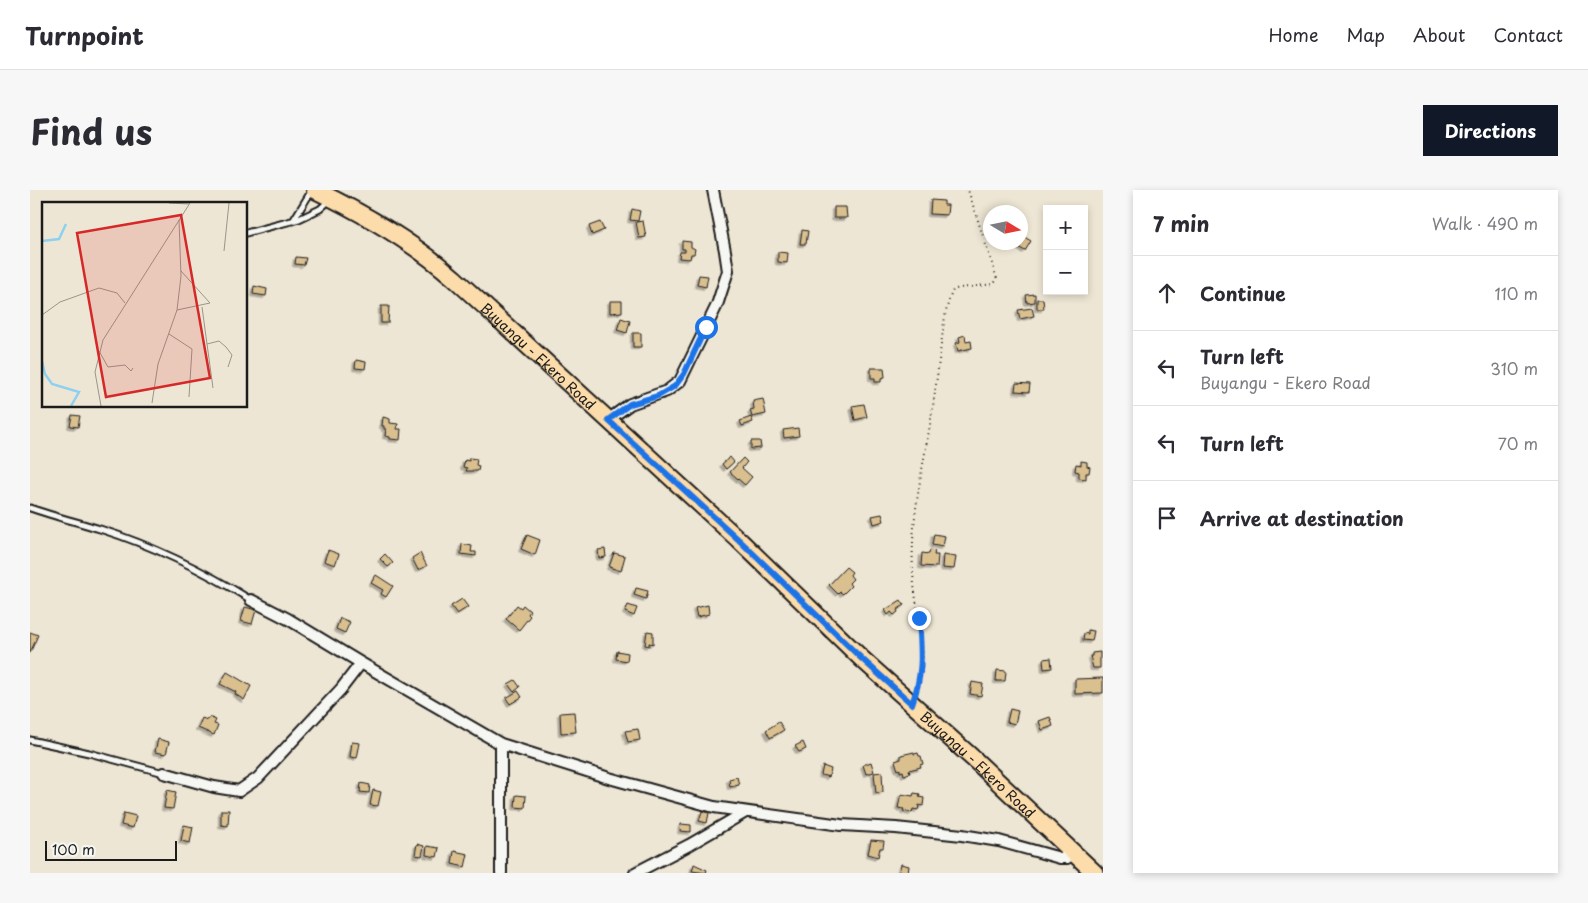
<!DOCTYPE html>
<html lang="en">
<head>
<meta charset="utf-8">
<style>
  :root { --surface:#fff; --page:#f7f7f7; --text:#2b2b33; --muted:#7c7c81; --line:#e1e1e2; --accent:#111827 }
  body { margin:0; font-family:"Playpen Sans",sans-serif; background:var(--page); color:var(--text) }
  .controls { position:absolute; right:15px; top:15px; display:grid; overflow:hidden; border-radius:0px; box-shadow:0 2px 8px #0003 }
  .controls button { width:45px; height:45px; display:grid; place-items:center; padding:0; border:0; border-bottom:1px solid var(--line); background:var(--surface); color:var(--text); font:25px sans-serif }
  .compass { position:absolute; left:953px; top:15px; width:45px; height:45px; border-radius:50%; background:var(--surface); box-shadow:0 2px 8px #0003; rotate:100deg }
  .scale { position:absolute; left:15px; bottom:12px; width:132px; box-sizing:border-box; padding-left:5px; border:2px solid #1c1c1c; border-top:0; font-size:14px; line-height:18px; white-space:nowrap; color:#1c1c1c; -webkit-text-stroke:4px #f6f6f2; paint-order:stroke }
  .stop { position:absolute; width:15px; height:15px; margin:-11px; border:4px solid #1a73e8; border-radius:50%; background:#fff }
  .stop.end { background:#1a73e8; border-color:#fff; box-shadow:0 1px 5px #0008 }
  .list { margin:0; padding:0; list-style:none }
  h2 { display:flex; justify-content:space-between; align-items:center; height:65px; margin:0; padding:0 20px; font-size:21px }
  h2 small { font-size:16px; font-weight:400; color:var(--muted) }
  .list li { display:grid; grid-template-columns:32px 1fr auto; gap:15px; align-items:center; box-sizing:border-box; height:75px; padding:0 20px; border-top:1px solid var(--line) }
  .list b { display:block; font-size:19px; white-space:nowrap }
  .list p { margin:0; font-size:16px; white-space:nowrap; color:var(--muted) }
  .list em { font-size:16px; font-style:normal; color:var(--muted) }
  .icon { flex:none; width:28px; height:28px; fill:none; stroke:currentColor; stroke-width:2; stroke-linecap:round; stroke-linejoin:round }
  .map { position:relative; flex:none; width:1073px; height:683px; overflow:hidden; border-radius:0px }
  header { display:flex; align-items:center; gap:30px; box-sizing:border-box; height:70px; padding:0 25px; background:var(--surface); border-bottom:1px solid var(--line) }
  header strong { font-size:24px }
  nav { display:flex; gap:28px; margin-inline-start:auto; font-size:18px }
  .intro { display:flex; align-items:center; justify-content:space-between; box-sizing:border-box; height:120px; padding:0 30px }
  h1 { margin:0; font-size:35px }
  .button { padding:12px 22px; border-radius:0px; background:var(--accent); color:#fff; font-size:18px; font-weight:700 }
  main { display:flex; gap:30px; padding:0 30px }
  aside { flex:1; background:var(--surface); border-radius:0px; box-shadow:0 2px 8px #0003 }
  .map>svg:first-child { display:block }
  .building { fill:#dabf8f; stroke:#1c1c1c; filter:url(#shadow) }
  .lines { fill:none; stroke-linecap:round; stroke-linejoin:round }
  .lane-casing { stroke:#1c1c1c; stroke-width:9 }
  .street-casing { stroke:#1c1c1c; stroke-width:14 }
  .primary-casing { stroke:#1c1c1c; stroke-width:20 }
  .path { stroke:#1c1c1c; stroke-width:2; stroke-dasharray:1 4; stroke-linecap:butt }
  .lane { stroke:#f6f6f2; stroke-width:5 }
  .street { stroke:#f6f6f2; stroke-width:10 }
  .primary { stroke:#fddcac; stroke-width:16 }
  .route { stroke:#1a73e8; stroke-width:6 }
  .labels { text-anchor:middle; dominant-baseline:central; stroke-width:5; stroke-linejoin:round; paint-order:stroke }
  .street-label { font-size:14px; fill:#1c1c1c; stroke:#f6f6f2 }
  .inset-river { fill:none; stroke:#8fd0f0; stroke-width:2.5 }
  .inset-road { fill:none; stroke:#9a958a; stroke-width:1 }
  .view { fill:#d62828; fill-opacity:0.15; stroke:#d62828; stroke-width:2.5 }
  .inset-edge { fill:none; stroke:#1c1c1c; stroke-width:2.5 }
</style>
</head>
<body>
<header>
<strong>Turnpoint</strong>
<nav><a>Home</a><a>Map</a><a>About</a><a>Contact</a></nav>
</header>
<div class="intro"><h1>Find us</h1><a class="button">Directions</a></div>
<main>
<div class="map">
<svg width="1073" height="683" viewBox="0 0 1073 683">
  <defs>
    <filter id="shadow"><feDropShadow dx="-2.5" dy="2.5" stdDeviation="0" flood-color="#0004"/></filter>
  </defs>
  <rect width="100%" height="100%" fill="#eee6d4"/>
  <filter id="ink" filterUnits="userSpaceOnUse"><feTurbulence type="fractalNoise" baseFrequency=".02" numOctaves="2"/><feDisplacementMap in="SourceGraphic" scale="10" xChannelSelector="R" yChannelSelector="G"/><feConvolveMatrix kernelMatrix="1 2 1 2 8 2 1 2 1" color-interpolation-filters="sRGB"/></filter>
  <g filter="url(#ink)">
    <!-- building -->
    <path class="building" d="M901,10L914,11V15H918L917,25L900,24Z
      M804,17H816L817,28H804Z
      M602,19L610,21L608,31L600,30Z
      M613,31L616,47L609,48L606,32Z
      M570,32L574,40L562,45L559,36Z
      M772,40L778,41L776,54H770Z
      M991,45L1001,51L995,61L985,55L987,52H991Z
      M652,51L661,52V57L665,59L664,64H661L660,69L649,68L650,62H655V59H652Z
      M748,62L758,63L757,73L748,72Z
      M266,67L276,68L274,75L265,74Z
      M669,85L678,86L676,97L667,95Z
      M224,96L237,99L236,106L223,104Z
      M1005,104V112L997,113L996,105Z
      M1007,109H1013L1014,119H1007Z
      M580,111H592V122L580,123Z
      M351,116H359L358,133H351Z
      M1002,118L1004,126L990,129L988,120Z
      M591,128L600,131L597,143L587,140Z
      M603,143H611V157H603Z
      M935,145L936,152L941,151L942,158L928,161L926,153L930,152L929,147Z
      M326,170L336,172L335,179L325,178Z
      M841,178H854L855,187L851,188V192H845V188H841Z
      M986,193L1000,194L999,202L985,201Z
      M733,209L736,224L722,227L720,220L724,219L723,211Z
      M834,214L837,227L825,230L822,216Z
      M42,225L50,226L48,237L40,236Z
      M353,227L360,229V233L368,234L367,239H371L370,250L360,249V247L355,246L356,239H354V236H352Z
      M721,227L723,232L712,236L710,231Z
      M768,238L769,246L754,248L753,240Z
      M721,251H730L731,258L721,259Z
      M700,267L704,272L696,279L692,274Z
      M439,268L447,269L446,275L449,276L448,281H436L437,278L433,277L435,270L439,271Z
      M713,268L717,272L712,278L722,287L715,295L700,282Z
      M1051,271L1057,272V276L1060,277L1059,283H1056V289L1049,288V282L1045,281L1046,274L1051,275Z
      M852,324L854,331L844,334L842,326Z
      M904,344L915,346L913,357L902,355Z
      M497,345L510,350L505,365L491,359Z
      M432,354L442,356L441,362H446V366L431,364Z
      M575,359L576,367L569,368L568,360Z
      M298,360L309,364L305,375L294,371Z
      M900,360L905,361L904,365H908L907,377L891,376L892,363L899,364Z
      M390,363L397,376L388,380L382,368Z
      M584,363L595,366L591,381L579,377Z
      M355,364L363,373L358,377L350,369Z
      M913,365L926,367L924,379L912,378Z
      M816,377L822,382L820,385L823,389L819,393L821,396L813,404L810,402L808,404L799,395Z
      M346,385L363,396L356,407L351,404L353,400L341,393Z
      M606,398L618,401L616,409L604,405Z
      M432,409L438,417L427,424L421,416Z
      M871,410L874,415L867,420L868,422L864,425L861,422L858,425L855,420Z
      M487,415L491,418L493,415L500,421L498,424L500,426L489,440L476,429Z
      M598,415L607,418L604,426L595,422Z
      M678,415L679,424L667,427L665,418Z
      M215,417L226,420L222,434L211,431Z
      M310,428L320,432L315,443L306,439Z
      M1058,440L1064,441L1062,451L1053,450L1054,443L1058,444Z
      M617,441L623,442V454L619,453V456L615,455Z
      M0,442L8,445L0,463Z
      M587,461L598,463L597,471L586,469Z
      M1070,462V478H1063L1060,466H1062V463Z
      M1021,468L1022,478L1014,479L1013,469Z
      M967,480L976,481L975,491H966Z
      M197,482L221,496L214,510L205,504L206,502L190,494Z
      M1073,488V503L1045,504V489Z
      M485,490L490,497L484,502L478,494Z
      M942,492L953,494L951,506L940,504Z
      M488,501L492,507L480,514L476,508Z
      M980,519L988,521L985,534L977,532Z
      M544,522L546,542L531,543L530,523Z
      M179,527L186,530L184,534L188,535L184,545L168,538L172,528L177,530Z
      M1020,527L1023,536L1012,540L1009,531Z
      M749,532L754,540L740,548L736,540Z
      M608,539L610,550L598,552L595,541Z
      M128,549L139,552L136,564L125,562Z
      M322,552L330,553L327,568L320,567Z
      M773,552L776,559L769,562L765,556Z
      M884,562V564L888,563L889,566H891L893,574L890,575L891,577L879,580L880,583L874,585L873,581L870,582V579L868,580L865,571L871,569V565Z
      M841,572L844,582L836,584L833,575Z
      M793,576L801,579L799,587L791,585Z
      M852,582L853,602L846,603L844,583Z
      M707,587L709,595L700,597L699,589Z
      M331,593L340,595L339,603L330,602Z
      M137,600L146,602L143,619L134,618Z
      M343,600L351,602L348,616L340,615Z
      M884,603L890,604L889,607L894,608L893,616L889,615L888,620L883,619L882,623L873,621L874,619L868,618L871,604L883,606Z
      M486,605L496,606L495,618L485,617Z
      M191,620H199L198,636L191,635Z
      M672,621L679,623L677,633L669,631Z
      M94,623L106,626L103,638L91,635Z
      M651,634L661,635V642L650,641Z
      M154,635L163,637L160,653L151,651Z
      M841,650L854,651L853,658H850L848,667L838,664Z
      M387,654L394,656L392,666L385,665Z
      M397,656L409,658L407,667L396,665Z
      M424,661L438,664L435,677L422,674Z
      M664,674L677,680L676,683L662,681Z
      M871,674L879,676L878,683L869,682Z"/>
    <g class="lines">
      <!-- lane casing -->
      <g class="lane-casing">
        <path id="lane" d="M263,31L282,0
          M216,43L269,29L290,19L300,10
          M0,318C23,326 47,332 70,339C124,356 173,380 221,410
          M0,550L59,563L134,583"/>
      </g>
      <!-- street casing -->
      <g class="street-casing">
        <path id="street" d="M578,230L600,214L637,201L650,191L687,115L698,81L695,61L683,0
          M221,410L258,429L331,473L471,554L579,588L684,617L811,635L866,638L932,645L969,651L1030,668H1037L1043,664
          M471,554V683
          M134,583L184,597L209,601L228,588L311,499L331,473
          M605,683L659,655L714,623"/>
      </g>
      <!-- primary casing -->
      <g class="primary-casing">
        <g id="primary">
          <path id="s1" d="M285,0C335,24 383,52 424,88L709,350L832,469L946,571L1065,683"/>
        </g>
      </g>
      <!-- path -->
      <path class="path" d="M887,502C900,464 885,421 883,382C880,323 896,267 904,209C907,189 909,168 912,148C914,132 916,115 923,100L930,98L964,94L967,89L938,0"/>
      <!-- lane -->
      <use href="#lane" class="lane"/>
      <!-- street -->
      <use href="#street" class="street"/>
      <!-- primary -->
      <use href="#primary" class="primary"/>
    </g>
  </g>
  <g class="lines" filter="url(#ink)">
    <!-- route -->
    <path class="route" d="M676,137L654,184L645,196L628,206L600,214L578,230L709,350L832,469L882,514C894,481 891,461 889,428"/>
  </g>
  <g class="labels">
    <!-- street labels -->
    <g class="street-label">
      <text stroke="none"><textPath href="#s1" startOffset="280">Buyangu - Ekero Road</textPath></text>
      <text stroke="none"><textPath href="#s1" startOffset="880">Buyangu - Ekero Road</textPath></text>
    </g>
  </g>
  <!-- overview -->
  <g transform="translate(12 12)">
    <rect width="205" height="205" fill="#eee6d4"/>
    <path class="inset-river" d="M0,39L17,37L24,22M0,159L3,172L10,182L37,190L29,204"/>
    <path class="inset-road" d="M127,1L147,2M182,49L187,1M160,105L165,142L177,139L184,145L190,153L186,165M135,108L168,101L139,69M0,113L18,100L57,86L75,91L83,101M127,132L150,147L147,195M165,142L171,186M57,149L66,165L83,163L89,169L91,166M110,201L116,162L135,108L139,74L137,18M59,204L53,170L61,138L148,1"/>
    <path class="view" d="M139,13L168,176L64,195L35,31Z"/>
    <rect width="205" height="205" class="inset-edge"/>
  </g>
</svg>
<div class="controls">
<button>+</button>
<button>−</button>
</div>
<svg class="compass" viewBox="-18 -18 36 36"><path d="M0-13l5 13h-10z" fill="#e53935"/><path d="M0 13l5-13h-10z" fill="#7c7c81"/></svg>
<div class="scale">100 m</div>
<div class="stop" style="left:676px;top:137px"></div>
<div class="stop end" style="left:889px;top:428px"></div>
</div>
<aside>
<h2>7 min<small>Walk · 490 m</small></h2>
<ul class="list">
<li><svg class="icon" aria-label="ahead" viewBox="0 0 24 24"><path d="M12 20V5M6 11l6-6 6 6"/></svg><div><b>Continue</b></div><em>110 m</em></li>
<li><svg class="icon" aria-label="left" viewBox="0 0 24 24"><path d="M17 20v-9H6M10 6l-5 5 5 5"/></svg><div><b>Turn left</b><p>Buyangu - Ekero Road</p></div><em>310 m</em></li>
<li><svg class="icon" aria-label="left" viewBox="0 0 24 24"><path d="M17 20v-9H6M10 6l-5 5 5 5"/></svg><div><b>Turn left</b></div><em>70 m</em></li>
<li><svg class="icon" aria-label="arrive" viewBox="0 0 24 24"><path d="M6 21V4h12l-3 4 3 4H6"/></svg><div><b>Arrive at destination</b></div></li>
</ul>
</aside>
</main>
</body>
</html>
